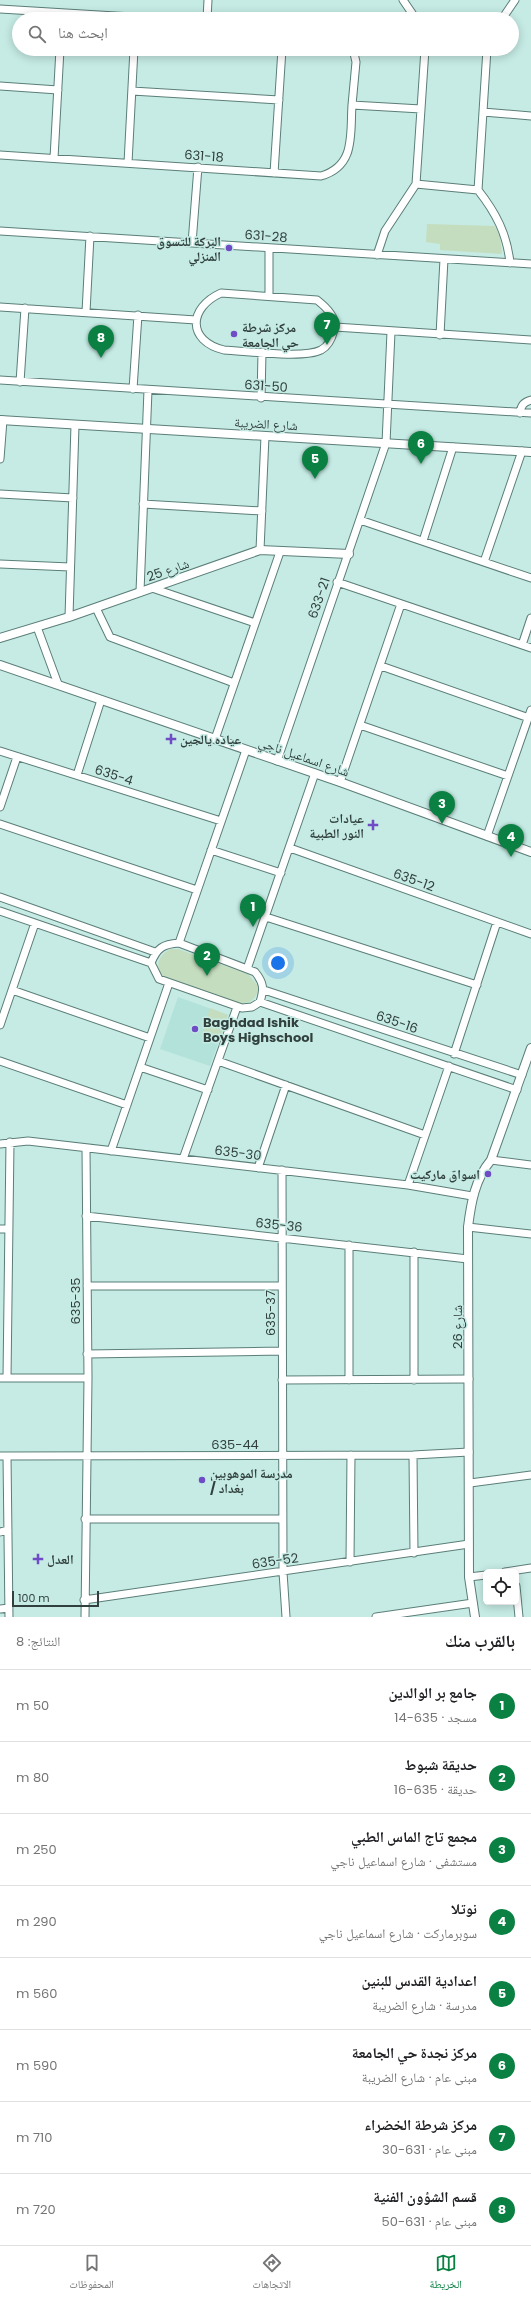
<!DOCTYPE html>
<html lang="ar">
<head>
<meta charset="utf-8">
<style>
  :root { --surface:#fff; --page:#f2f2f2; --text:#202124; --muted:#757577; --line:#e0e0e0; --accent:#0b8043 }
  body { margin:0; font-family:Poppins,"Noto Naskh Arabic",sans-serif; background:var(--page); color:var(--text); direction:rtl }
  .controls { position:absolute; right:12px; bottom:12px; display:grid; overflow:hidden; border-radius:6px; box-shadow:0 2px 10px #0003 }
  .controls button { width:36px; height:36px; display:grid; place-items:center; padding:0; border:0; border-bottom:1px solid var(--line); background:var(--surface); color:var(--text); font:20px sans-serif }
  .scale { position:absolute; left:12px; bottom:10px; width:87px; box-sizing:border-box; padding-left:4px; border:2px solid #31403d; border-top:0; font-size:11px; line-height:14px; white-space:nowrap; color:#31403d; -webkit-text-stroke:3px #c5ebe4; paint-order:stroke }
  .you { position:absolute; left:278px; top:963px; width:14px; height:14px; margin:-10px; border:3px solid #fff; border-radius:50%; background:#1a73e8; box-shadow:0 0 0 6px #1a73e833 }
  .badge { display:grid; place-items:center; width:26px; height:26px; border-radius:50%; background:var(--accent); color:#fff; font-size:13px; font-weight:700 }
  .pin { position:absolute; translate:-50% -33px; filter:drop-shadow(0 1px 2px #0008) }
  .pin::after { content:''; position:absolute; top:21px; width:14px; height:12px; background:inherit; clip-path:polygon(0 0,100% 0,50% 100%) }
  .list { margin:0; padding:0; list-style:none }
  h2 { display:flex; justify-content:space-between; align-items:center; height:52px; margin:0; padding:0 16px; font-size:17px }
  h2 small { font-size:13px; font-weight:400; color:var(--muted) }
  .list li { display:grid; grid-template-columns:26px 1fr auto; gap:12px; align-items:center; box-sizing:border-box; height:72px; padding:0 16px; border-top:1px solid var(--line) }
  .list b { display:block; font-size:15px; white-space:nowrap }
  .list p { margin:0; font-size:13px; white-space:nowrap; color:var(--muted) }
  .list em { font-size:13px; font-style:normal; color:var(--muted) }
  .icon { flex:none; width:22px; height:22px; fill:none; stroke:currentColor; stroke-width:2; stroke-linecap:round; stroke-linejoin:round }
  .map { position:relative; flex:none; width:531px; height:1617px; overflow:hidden; direction:ltr }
  .search { position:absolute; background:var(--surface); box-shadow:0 2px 10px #0003; left:12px; right:12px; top:12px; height:44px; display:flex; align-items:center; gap:10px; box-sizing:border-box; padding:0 14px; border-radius:22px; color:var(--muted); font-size:15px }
  .sheet { height:628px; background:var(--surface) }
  nav { display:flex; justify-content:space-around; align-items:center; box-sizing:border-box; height:56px; border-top:1px solid var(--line); background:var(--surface); font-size:11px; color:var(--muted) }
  nav a { display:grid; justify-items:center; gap:2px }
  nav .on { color:var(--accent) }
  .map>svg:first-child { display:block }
  .built { fill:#b2e2da }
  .green { fill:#c4ddbe }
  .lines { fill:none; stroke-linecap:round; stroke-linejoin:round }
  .minor-casing { stroke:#5b7e78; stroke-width:9 }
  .tertiary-casing { stroke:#5b7e78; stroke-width:10 }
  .minor { stroke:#fff; stroke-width:7 }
  .tertiary { stroke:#fff; stroke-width:8 }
  .poi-dot { fill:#6f4cc5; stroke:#c5ebe4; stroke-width:1.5 }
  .labels { text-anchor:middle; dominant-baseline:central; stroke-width:3; stroke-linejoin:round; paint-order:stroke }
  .street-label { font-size:13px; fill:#31403d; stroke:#c5ebe4 }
  .poi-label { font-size:13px; font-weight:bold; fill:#31403d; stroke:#c5ebe4; text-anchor:start }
</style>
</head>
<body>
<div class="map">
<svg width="531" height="1617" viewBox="0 0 531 1617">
  <rect width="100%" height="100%" fill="#c5ebe4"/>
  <!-- built -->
  <path class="built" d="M178,997L228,1015L210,1066L160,1049Z"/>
  <!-- green -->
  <path class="green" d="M427,224L495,226L500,237L502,254L440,250V244L426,242Z
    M171,949H178L248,974L258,986C258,998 251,1004 240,1003L164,977C153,967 159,954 171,949Z
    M210,1008L228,1015L218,1043L201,1037Z"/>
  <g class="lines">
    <!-- minor casing -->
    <g class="minor-casing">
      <path id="minor" d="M403,0L416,19
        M0,9L165,19
        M207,19L208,0
        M502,19L515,0
        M353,49L356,62L352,105L421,109
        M0,86L58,90
        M132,91L279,100
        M483,112L531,116
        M0,155L321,176C356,166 350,134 352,105
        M54,158L60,49
        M128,163L134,49
        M274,173L282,49
        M416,184L425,49
        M478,190L487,49
        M0,231L531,264
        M192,243L198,167
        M377,255L385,231L416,184L478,190C496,213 507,234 510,263
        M221,293L317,300C326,307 338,318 334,330C332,338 329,346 321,350C304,359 246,351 224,350C187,341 188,308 221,293Z
        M269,295V248
        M0,307L196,320
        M86,312L90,236
        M335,327L531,340
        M440,335L444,259
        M0,380L531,413
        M20,382L25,308
        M133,389L138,315
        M261,398L262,352
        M520,413C521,405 524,402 531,400
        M0,459L3,420
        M0,494L73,498
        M143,504L262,511
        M360,520L531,578
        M423,541L453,447
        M260,550L265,436
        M484,562L522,451
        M0,564L70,567
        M337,582L531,648
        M152,588L255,623
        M140,592L148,390
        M96,608L110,637L234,683
        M69,617L75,425
        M37,627L58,684
        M522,645L531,618
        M381,666L529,718
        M360,725L508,776
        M215,739L280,552
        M0,751L221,821
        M277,761L386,443L391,332
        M77,775L101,700
        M340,782L401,604
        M0,807L17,757
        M0,824L197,890
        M487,836L531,710
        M290,848L531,934
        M211,850L281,873
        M0,897L155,952
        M0,911L151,963
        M266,917L477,985
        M179,943L255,972C264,983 264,989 260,1002L252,1007L242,1008L159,979L151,963C157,948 163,944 179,943Z
        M179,943L246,750
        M247,969L315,773
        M12,990L150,1038
        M264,990L522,1075
        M260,1002L517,1090
        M0,1025L35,923
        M454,1054L497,922
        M0,1061L127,1105
        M218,1061L425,1135
        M140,1067L208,1090
        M0,1144L28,1141L408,1185L472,1196
        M111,1151L169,983
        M183,1159L237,1007
        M491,1160L531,1165
        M258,1168L286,1085
        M282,1170L283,1572L286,1617
        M408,1185L449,1066
        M86,1216L468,1259
        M468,1227L531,1234
        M0,1229H9
        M414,1252V1380
        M87,1286H282
        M87,1354L282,1351
        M0,1378H88
        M7,1378L10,1142
        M282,1380L469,1379
        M349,1380V1245
        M413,1455L414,1553
        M0,1456L413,1455L469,1452
        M7,1456L9,1617
        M470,1483L531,1475
        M85,1519H282
        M0,1532L8,1530
        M350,1562L351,1455
        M505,1572L531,1568
        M469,1577L486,1575
        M516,1586L519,1617
        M84,1600L469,1544
        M0,1609L9,1608
        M85,1617L88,1378L86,1148
        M376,1617L473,1603"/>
    </g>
    <!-- tertiary casing -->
    <g class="tertiary-casing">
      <path id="tertiary" d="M0,420L531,452
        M0,638L69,617L260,550L349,554
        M0,665L340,782L531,852
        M475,1617L469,1577L468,1227C471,1203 475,1179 491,1160L531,1048"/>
    </g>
    <!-- minor -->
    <use href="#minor" class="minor"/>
    <!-- tertiary -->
    <use href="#tertiary" class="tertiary"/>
  </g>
  <!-- markers -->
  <g class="poi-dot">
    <circle cx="229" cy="248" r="4"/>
    <circle cx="234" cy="334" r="4"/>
    <path d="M169 733h4v4h4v4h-4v4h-4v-4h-4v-4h4z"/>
    <path d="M371 819h4v4h4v4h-4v4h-4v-4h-4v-4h4z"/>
    <circle cx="195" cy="1029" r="4"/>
    <circle cx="488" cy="1174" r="4"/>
    <circle cx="202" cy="1480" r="4"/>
    <path d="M36 1553h4v4h4v4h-4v4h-4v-4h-4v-4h4z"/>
  </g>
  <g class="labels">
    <!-- street labels -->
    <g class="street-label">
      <text transform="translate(204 156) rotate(4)">631-18</text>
      <text transform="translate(266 236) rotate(4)">631-28</text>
      <text transform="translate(266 386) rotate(4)">631-50</text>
      <text transform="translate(266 424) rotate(3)">شارع الضريبة</text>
      <text transform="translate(168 570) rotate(-19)">شارع 25</text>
      <text transform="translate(319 598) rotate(-71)">633-21</text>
      <text transform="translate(304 757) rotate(19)">شارع اسماعيل ناجي</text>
      <text transform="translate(114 775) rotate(18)">635-4</text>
      <text transform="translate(414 880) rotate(20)">635-12</text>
      <text transform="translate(397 1022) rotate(19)">635-16</text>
      <text transform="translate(238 1153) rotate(7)">635-30</text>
      <text transform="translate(279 1225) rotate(6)">635-36</text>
      <text transform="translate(75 1301) rotate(-90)">635-35</text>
      <text transform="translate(270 1313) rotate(-90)">635-37</text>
      <text transform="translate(457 1327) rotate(-90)">شارع 26</text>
      <text x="235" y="1444">635-44</text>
      <text transform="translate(275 1561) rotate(-8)">635-52</text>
    </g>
    <!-- poi labels -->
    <g class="poi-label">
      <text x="221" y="241" text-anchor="end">البركة للتسوق<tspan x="221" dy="15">المنزلي</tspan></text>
      <text x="242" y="327">مركز شرطة<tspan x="242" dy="15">حي الجامعة</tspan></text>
      <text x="180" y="739">عياده يالجين</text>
      <text x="364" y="818" text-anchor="end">عيادات<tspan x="364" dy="15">النور الطبية</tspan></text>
      <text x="203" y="1022">Baghdad Ishik<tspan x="203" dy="15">Boys Highschool</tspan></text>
      <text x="480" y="1174" text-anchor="end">اسواق ماركيت</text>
      <text x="210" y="1473">مدرسة الموهوبين<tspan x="210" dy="15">/ بغداد</tspan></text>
      <text x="47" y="1559">العدل</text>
    </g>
  </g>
</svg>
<div class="controls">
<button><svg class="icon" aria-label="locate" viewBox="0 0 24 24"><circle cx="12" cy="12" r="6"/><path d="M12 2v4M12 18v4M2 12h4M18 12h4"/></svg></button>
</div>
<div class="scale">100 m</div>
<div class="you"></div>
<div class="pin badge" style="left:253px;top:927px">1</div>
<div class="pin badge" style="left:207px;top:976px">2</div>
<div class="pin badge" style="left:442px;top:824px">3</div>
<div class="pin badge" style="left:511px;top:857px">4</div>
<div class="pin badge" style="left:315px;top:479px">5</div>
<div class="pin badge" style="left:421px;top:464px">6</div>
<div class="pin badge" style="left:327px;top:345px">7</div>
<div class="pin badge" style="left:101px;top:358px">8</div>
<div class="search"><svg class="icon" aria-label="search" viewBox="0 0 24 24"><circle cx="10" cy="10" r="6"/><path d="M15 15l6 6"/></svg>ابحث هنا</div>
</div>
<section class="sheet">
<h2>بالقرب منك<small>النتائج: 8</small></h2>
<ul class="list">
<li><span class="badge">1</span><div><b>جامع بر الوالدين</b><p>مسجد · 635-14</p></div><em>50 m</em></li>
<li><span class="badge">2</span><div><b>حديقة شبوط</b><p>حديقة · 635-16</p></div><em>80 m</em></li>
<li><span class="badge">3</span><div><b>مجمع تاج الماس الطبي</b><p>مستشفى · شارع اسماعيل ناجي</p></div><em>250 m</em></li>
<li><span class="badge">4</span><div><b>نوتلا</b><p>سوبرماركت · شارع اسماعيل ناجي</p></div><em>290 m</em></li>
<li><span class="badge">5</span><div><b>اعدادية القدس للبنين</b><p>مدرسة · شارع الضريبة</p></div><em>560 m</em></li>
<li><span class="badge">6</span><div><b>مركز نجدة حي الجامعة</b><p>مبنى عام · شارع الضريبة</p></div><em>590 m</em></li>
<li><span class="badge">7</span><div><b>مركز شرطة الخضراء</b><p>مبنى عام · 631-30</p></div><em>710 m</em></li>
<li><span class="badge">8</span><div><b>قسم الشؤون الفنية</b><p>مبنى عام · 631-50</p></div><em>720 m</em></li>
</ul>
</section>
<nav>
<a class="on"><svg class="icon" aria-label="map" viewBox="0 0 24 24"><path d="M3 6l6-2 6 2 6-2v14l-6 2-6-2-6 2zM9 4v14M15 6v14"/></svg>الخريطة</a>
<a><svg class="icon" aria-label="directions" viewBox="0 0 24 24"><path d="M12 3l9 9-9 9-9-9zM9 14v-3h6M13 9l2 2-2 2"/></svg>الاتجاهات</a>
<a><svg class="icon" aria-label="saved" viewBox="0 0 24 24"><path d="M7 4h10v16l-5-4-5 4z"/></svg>المحفوظات</a>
</nav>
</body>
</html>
